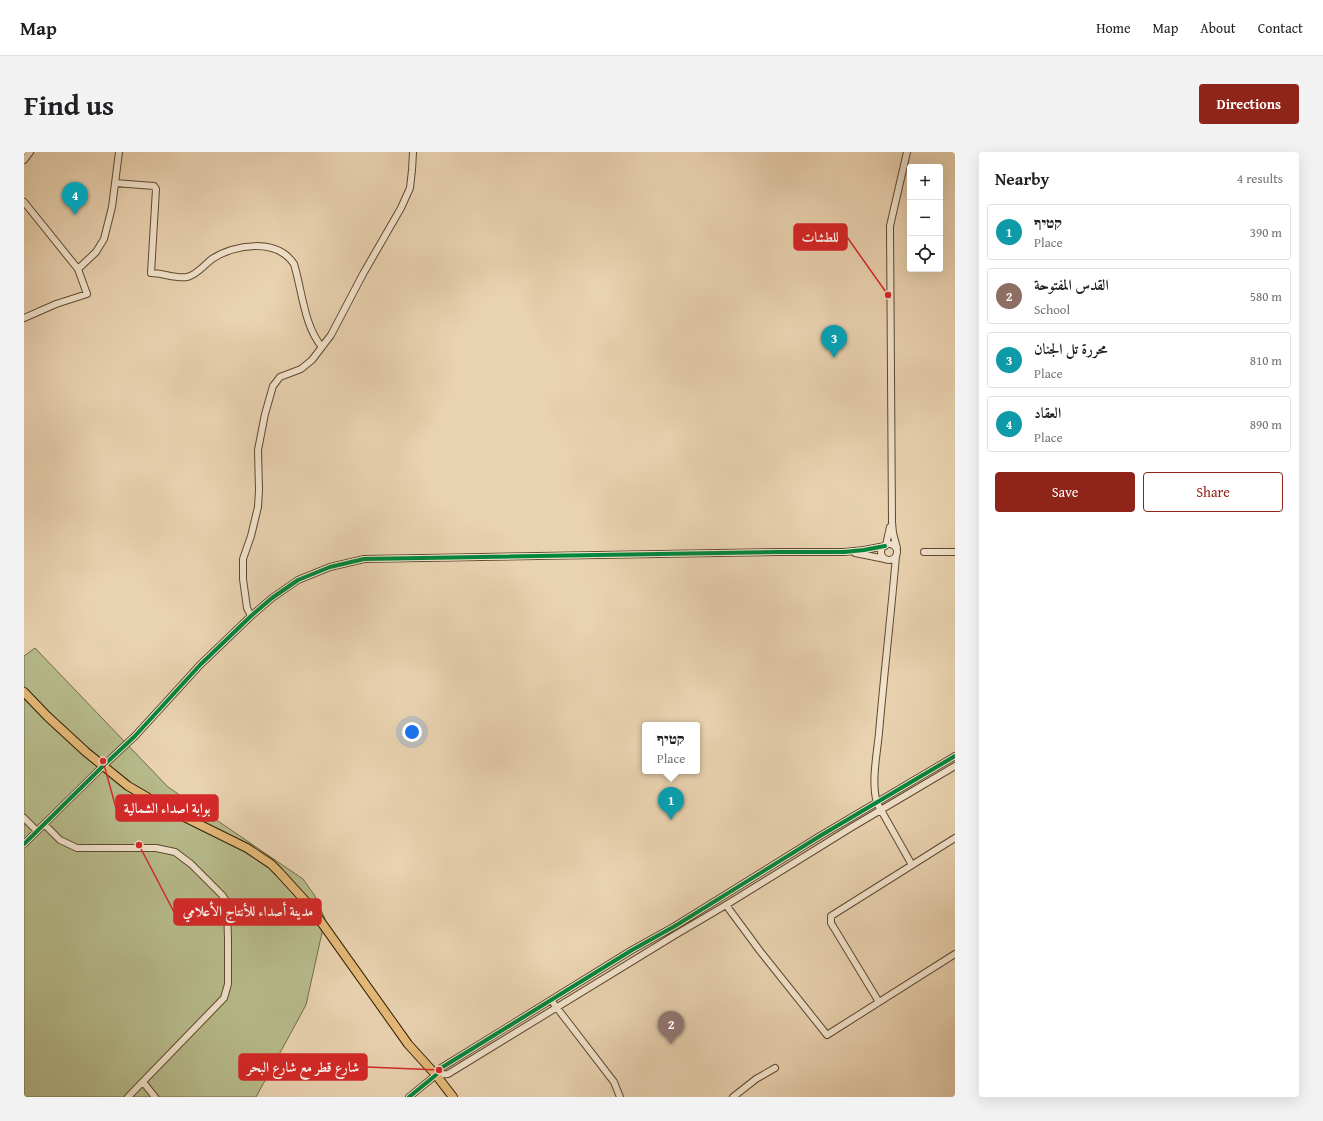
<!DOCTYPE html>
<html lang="en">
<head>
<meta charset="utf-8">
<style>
  :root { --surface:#fff; --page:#f2f2f2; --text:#202124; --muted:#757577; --line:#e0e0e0; --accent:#8f2418 }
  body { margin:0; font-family:"Gentium Book Plus",Amiri,"Frank Ruhl Libre",serif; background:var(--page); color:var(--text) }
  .controls { position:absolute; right:12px; top:12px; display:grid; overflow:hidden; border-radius:4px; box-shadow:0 4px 16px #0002 }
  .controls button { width:36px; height:36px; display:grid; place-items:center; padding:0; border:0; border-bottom:1px solid var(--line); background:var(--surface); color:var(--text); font:20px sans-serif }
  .you { position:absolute; left:388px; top:580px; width:14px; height:14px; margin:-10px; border:3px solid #fff; border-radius:50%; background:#1a73e8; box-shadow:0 0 0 6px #1a73e833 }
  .badge { display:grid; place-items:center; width:26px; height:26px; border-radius:50%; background:var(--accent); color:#fff; font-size:13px; font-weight:700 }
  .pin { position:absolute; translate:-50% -33px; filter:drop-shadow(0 1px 2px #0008) }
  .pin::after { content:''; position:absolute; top:21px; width:14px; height:12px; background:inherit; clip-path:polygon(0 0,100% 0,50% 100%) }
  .popup { position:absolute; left:618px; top:570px; width:58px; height:52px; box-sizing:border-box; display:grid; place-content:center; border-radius:4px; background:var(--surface); filter:drop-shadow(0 1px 3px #0005); font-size:13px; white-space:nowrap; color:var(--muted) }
  .popup b { font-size:15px; color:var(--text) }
  .popup::after { content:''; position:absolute; left:50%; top:100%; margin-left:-8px; border:8px solid transparent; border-top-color:var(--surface) }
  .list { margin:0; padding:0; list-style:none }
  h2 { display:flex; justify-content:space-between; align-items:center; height:52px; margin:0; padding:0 16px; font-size:17px }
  h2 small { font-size:13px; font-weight:400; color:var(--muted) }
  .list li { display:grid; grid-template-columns:26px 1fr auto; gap:12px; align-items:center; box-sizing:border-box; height:56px; margin:0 8px 8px; padding:0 8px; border:1px solid var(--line); border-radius:4px }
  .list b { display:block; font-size:15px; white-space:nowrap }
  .list p { margin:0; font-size:13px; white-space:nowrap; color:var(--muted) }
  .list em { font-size:13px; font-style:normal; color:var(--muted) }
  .actions { display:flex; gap:8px; padding:12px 16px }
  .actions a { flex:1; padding:9px 0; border:1px solid var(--accent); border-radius:4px; text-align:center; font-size:14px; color:var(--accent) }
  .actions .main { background:var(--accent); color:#fff }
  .icon { flex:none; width:22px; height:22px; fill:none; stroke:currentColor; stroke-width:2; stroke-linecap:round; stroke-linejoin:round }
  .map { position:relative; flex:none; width:931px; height:945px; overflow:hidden; border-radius:4px }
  header { display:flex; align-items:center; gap:24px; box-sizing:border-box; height:56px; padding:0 20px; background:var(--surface); border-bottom:1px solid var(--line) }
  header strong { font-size:19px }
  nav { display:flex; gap:22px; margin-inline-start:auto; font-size:14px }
  .intro { display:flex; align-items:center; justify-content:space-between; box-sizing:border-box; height:96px; padding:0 24px }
  h1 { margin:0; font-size:28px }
  .button { padding:10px 18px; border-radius:4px; background:var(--accent); color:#fff; font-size:14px; font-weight:700 }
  main { display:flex; gap:24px; padding:0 24px }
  aside { flex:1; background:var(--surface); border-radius:4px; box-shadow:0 4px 16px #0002 }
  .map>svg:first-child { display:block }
  .green { fill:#b7bb8b; stroke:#746c47 }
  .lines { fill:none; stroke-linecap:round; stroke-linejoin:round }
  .minor-casing { stroke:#5f4a2e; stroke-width:8 }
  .major-casing { stroke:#311c03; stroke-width:10 }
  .minor { stroke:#f1e2cc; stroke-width:6 }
  .major { stroke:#e4b978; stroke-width:8 }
  .cycleway-casing { stroke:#f1e2cc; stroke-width:6 }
  .cycleway { stroke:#00873e; stroke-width:4 }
  .leader { fill:none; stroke:#d62828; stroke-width:1.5 }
  .callout-dot { fill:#d62828; stroke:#f1e2cc; stroke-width:1.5 }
  .callout { fill:#d62828; stroke:#d62828; stroke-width:1.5 }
  .callout-label { font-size:14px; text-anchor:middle; font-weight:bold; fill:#fff }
</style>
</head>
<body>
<header>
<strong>Map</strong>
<nav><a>Home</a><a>Map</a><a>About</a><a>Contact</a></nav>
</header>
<div class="intro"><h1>Find us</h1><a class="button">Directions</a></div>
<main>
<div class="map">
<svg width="931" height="945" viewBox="0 0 931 945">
  <rect width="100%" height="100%" fill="#e9d2b0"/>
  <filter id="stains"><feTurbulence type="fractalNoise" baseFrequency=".005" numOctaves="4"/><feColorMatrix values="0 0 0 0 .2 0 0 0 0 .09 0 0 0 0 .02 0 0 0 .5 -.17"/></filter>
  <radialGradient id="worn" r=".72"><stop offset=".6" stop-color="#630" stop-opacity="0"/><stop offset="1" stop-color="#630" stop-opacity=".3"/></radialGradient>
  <!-- green -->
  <path class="green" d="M11,496L144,635L279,727L291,744L301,767L282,853L232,945H0V504Z"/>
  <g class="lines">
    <!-- minor casing -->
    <g class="minor-casing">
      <path id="minor" d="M0,8L6,0
        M91,31L130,34L132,37L127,121C139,121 152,127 163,125C173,123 181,112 188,107C210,92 253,86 270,112C278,138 280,174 298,195
        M0,50L54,117L63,142L32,152L0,166
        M54,117L72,100L80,87L88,55L95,0
        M857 400a8 8 0 1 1 16 0a8 8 0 1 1-16 0Z
        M862,393L866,375
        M873,396L869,381L868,370L866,74L883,0
        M900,400H931
        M831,401L861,407
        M872,404C867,463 860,522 855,581C853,602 847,630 853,651L888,713
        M227,464L223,456L219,427V407L227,384L234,355L235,338L234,298L241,262L249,234L256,225L277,217L288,208L307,183L339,122L377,56L386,36L388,18L389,0
        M0,666L13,679
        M20,672L36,688L53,696H132L151,700L167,712L198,743L202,749L203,754L204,787V832L200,846L104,945
        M0,692L79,614L111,584L176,513L227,464L248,446L274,428L306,415L340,407L753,400H820L840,398L861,394
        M702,753L736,799L803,883L931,802
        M855,850L807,771V764L931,686
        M530,852L590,930L596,945
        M412,923L424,922L651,783L702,753L828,675L931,614
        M119,930L131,945
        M385,945L412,923L417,916L608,798L651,774L796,684L931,604
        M709,945L732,927L751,916"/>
    </g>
    <!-- major casing -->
    <g class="major-casing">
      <path id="major" d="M0,540L23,564L62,600L104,634L140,655L223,696L247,712L255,720L285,753L384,892L412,923L429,945"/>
    </g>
    <!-- minor -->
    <use href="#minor" class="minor"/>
    <!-- major -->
    <use href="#major" class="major"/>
    <!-- cycleway casing -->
    <g class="cycleway-casing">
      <path id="cycleway" d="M0,692L79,614L111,584L176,513L227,464L248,446L274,428L306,415L340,407L753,400H820L840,398L861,394
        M385,945L412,923L417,916L608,798L651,774L796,684L931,604"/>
    </g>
    <!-- cycleway -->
    <use href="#cycleway" class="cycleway"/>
  </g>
  <!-- callouts -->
  <path class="leader" d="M864 143L823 85M79 609L92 656M115 693L150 760M415 918L343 915"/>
  <g class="callout-dot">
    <circle cx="864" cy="143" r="4"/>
    <circle cx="79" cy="609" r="4"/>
    <circle cx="115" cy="693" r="4"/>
    <circle cx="415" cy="918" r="4"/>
  </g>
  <g class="callout">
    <rect x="770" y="72" width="53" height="26" rx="4"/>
    <rect x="92" y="643" width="102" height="26" rx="4"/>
    <rect x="150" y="747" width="147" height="26" rx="4"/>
    <rect x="215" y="902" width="128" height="26" rx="4"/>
  </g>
  <g class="callout-label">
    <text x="796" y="90">للطشات</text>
    <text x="143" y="661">بوابة اصداء الشمالية</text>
    <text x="224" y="764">مدينة أصداء للأنتاج الأعلامي</text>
    <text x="279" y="920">شارع قطر مع شارع البحر</text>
  </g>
  <rect width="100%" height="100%" filter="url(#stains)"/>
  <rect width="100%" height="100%" fill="url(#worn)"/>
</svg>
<div class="controls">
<button>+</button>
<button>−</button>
<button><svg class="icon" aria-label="locate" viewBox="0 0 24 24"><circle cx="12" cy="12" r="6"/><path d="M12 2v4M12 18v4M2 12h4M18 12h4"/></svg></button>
</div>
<div class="you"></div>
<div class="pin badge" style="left:647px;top:668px;background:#0f9aa8">1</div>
<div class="popup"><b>קטיף</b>Place</div>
<div class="pin badge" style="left:647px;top:892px;background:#8d6e63">2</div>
<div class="pin badge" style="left:810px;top:206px;background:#0f9aa8">3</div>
<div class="pin badge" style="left:51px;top:63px;background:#0f9aa8">4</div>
</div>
<aside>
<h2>Nearby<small>4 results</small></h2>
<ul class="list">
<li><span class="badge" style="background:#0f9aa8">1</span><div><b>קטיף</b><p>Place</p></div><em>390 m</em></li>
<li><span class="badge" style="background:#8d6e63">2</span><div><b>القدس المفتوحة</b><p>School</p></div><em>580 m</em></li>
<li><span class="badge" style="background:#0f9aa8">3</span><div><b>محررة تل الجنان</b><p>Place</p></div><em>810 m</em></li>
<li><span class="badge" style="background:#0f9aa8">4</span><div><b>العقاد</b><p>Place</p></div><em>890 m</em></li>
</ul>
<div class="actions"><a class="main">Save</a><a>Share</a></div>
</aside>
</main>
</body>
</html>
